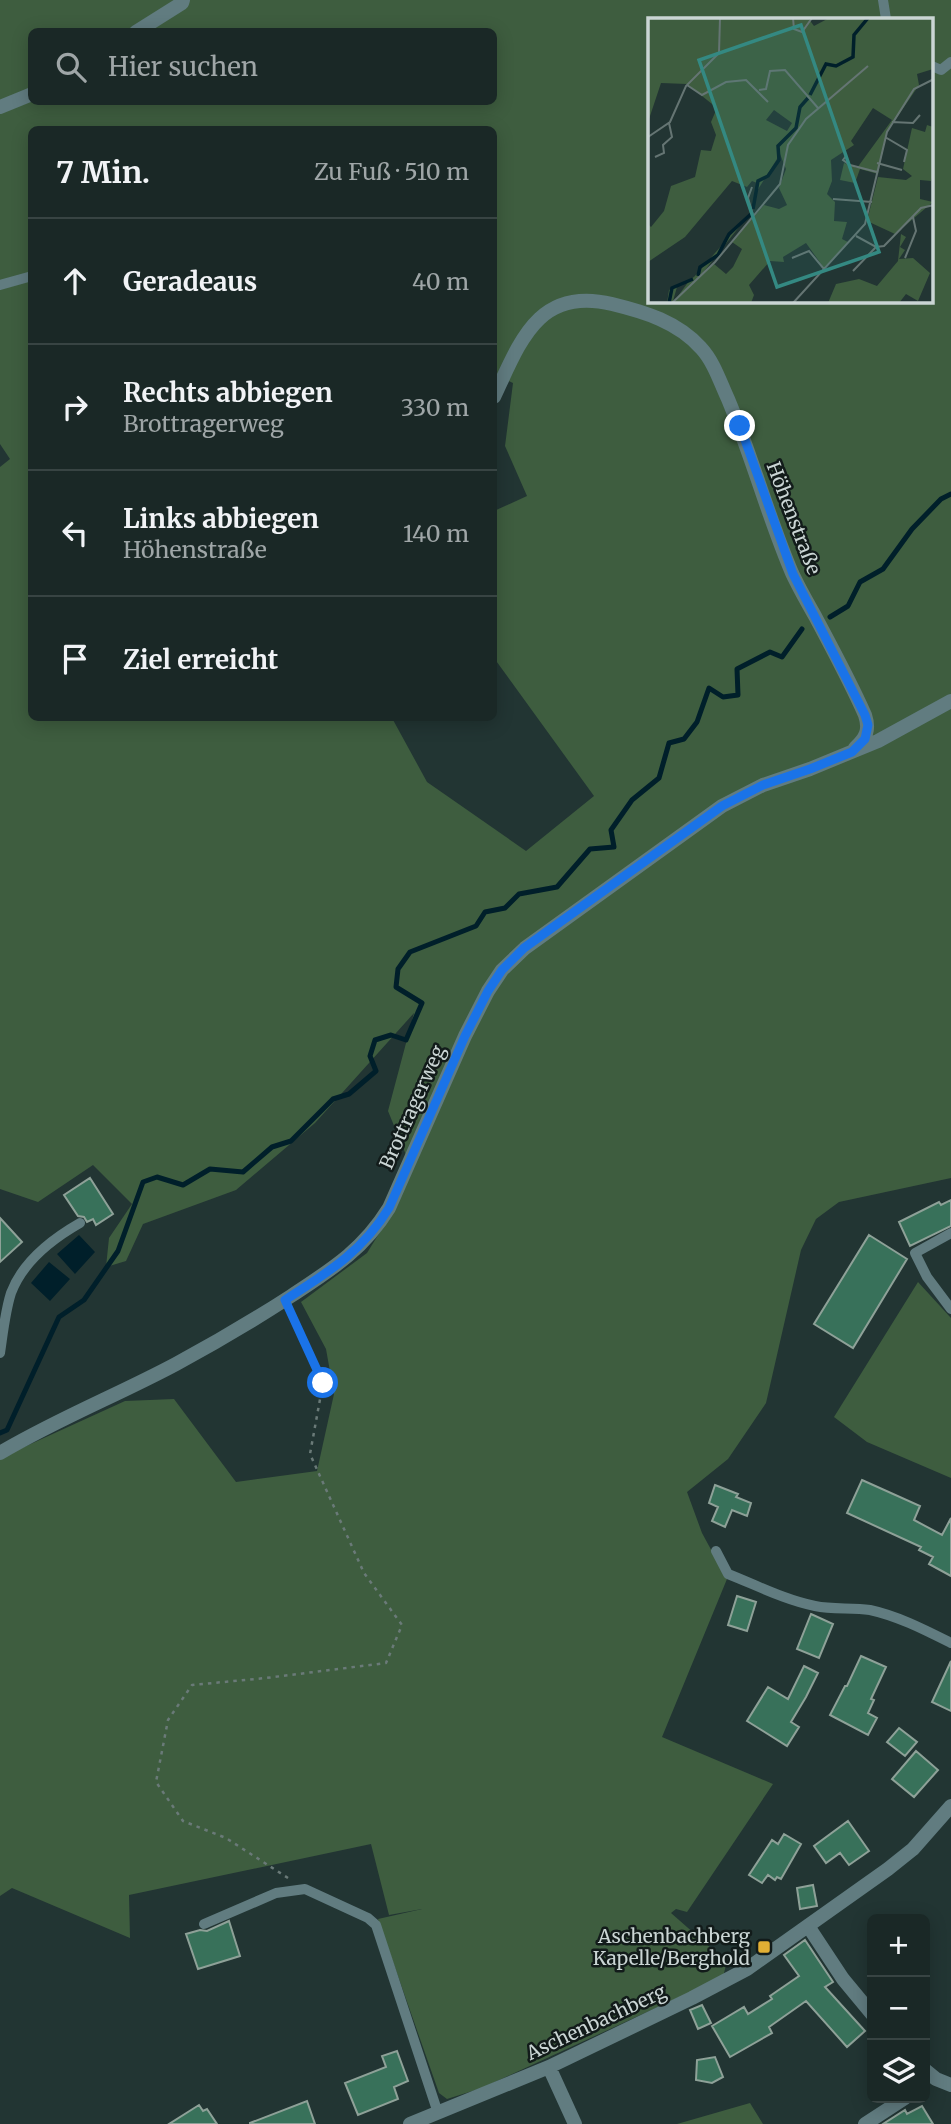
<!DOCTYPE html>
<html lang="de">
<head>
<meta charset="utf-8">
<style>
  :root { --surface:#1a2826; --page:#273432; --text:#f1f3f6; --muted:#9fa6a7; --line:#384443 }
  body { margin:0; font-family:Merriweather,serif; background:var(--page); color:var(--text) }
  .controls { position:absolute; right:21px; bottom:21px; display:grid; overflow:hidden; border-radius:10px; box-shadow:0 4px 18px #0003 }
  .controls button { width:63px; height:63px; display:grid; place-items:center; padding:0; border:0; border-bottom:2px solid var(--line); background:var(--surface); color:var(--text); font:35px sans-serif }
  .stop { position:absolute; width:21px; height:21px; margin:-16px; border:5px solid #1a73e8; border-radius:50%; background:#fff }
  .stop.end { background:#1a73e8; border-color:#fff; box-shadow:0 2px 7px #0008 }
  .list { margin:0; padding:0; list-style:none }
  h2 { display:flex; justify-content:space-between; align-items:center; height:91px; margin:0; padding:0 28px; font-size:30px }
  h2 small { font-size:23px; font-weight:400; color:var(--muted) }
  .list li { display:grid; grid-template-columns:46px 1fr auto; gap:21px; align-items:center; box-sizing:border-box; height:126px; padding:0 28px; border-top:2px solid var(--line) }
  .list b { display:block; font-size:26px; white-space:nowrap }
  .list p { margin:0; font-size:23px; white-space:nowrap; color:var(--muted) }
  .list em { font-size:23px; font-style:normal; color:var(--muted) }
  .icon { flex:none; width:38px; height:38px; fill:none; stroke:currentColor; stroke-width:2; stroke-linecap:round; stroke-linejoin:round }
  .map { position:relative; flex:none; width:951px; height:2124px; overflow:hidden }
  .search { position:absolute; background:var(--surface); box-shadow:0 4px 18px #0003; left:28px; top:28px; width:469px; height:77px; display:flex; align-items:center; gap:18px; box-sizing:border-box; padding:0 24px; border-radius:10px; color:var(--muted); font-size:26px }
  .panel { position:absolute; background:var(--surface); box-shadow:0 4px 18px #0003; left:28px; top:126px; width:469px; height:595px; border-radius:10px }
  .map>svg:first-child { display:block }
  .green { fill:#3e5d3f; fill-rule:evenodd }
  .water { fill:#001f2a }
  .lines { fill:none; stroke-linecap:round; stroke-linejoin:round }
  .stream { stroke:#001f2a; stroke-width:5 }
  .building { fill:#38715a; stroke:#8ea198; stroke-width:2 }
  .path { stroke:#6a7a78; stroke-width:2.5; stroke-dasharray:3.5 5; stroke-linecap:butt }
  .service { stroke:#617c80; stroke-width:10 }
  .minor { stroke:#617c80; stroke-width:14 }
  .tertiary { stroke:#617c80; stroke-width:14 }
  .route { stroke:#1a73e8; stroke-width:9 }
  .poi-dot { fill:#e2af34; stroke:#121b1a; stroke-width:2.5 }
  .labels { text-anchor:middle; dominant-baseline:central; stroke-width:5; stroke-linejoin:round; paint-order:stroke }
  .street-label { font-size:19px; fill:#cad5d4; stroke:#121b1a }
  .poi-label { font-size:19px; fill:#cad5d4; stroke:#121b1a; text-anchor:end }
  .inset-river { fill:none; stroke:#001f2a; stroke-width:3.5 }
  .inset-road { fill:none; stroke:#657573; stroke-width:2 }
  .view { fill:#348982; fill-opacity:0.15; stroke:#348982; stroke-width:3.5 }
  .inset-edge { fill:none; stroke:#cad5d4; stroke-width:3.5 }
</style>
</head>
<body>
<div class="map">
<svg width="951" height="2124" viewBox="0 0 951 2124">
  <rect width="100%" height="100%" fill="#223533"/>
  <!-- green -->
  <path class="green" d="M0,0H951V1178L839,1202L816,1219L801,1250L766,1403L728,1459L687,1492L702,1533L727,1579L662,1737L773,1784L687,1912L676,1909L671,1913L720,1956L726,1965L723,1977L482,2088L447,2099L439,2093L378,1919L422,1909L389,1915L371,1844L129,1895L130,1938L12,1888L0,1896V1458L125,1401L174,1399L236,1482L317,1471L334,1394L326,1349L301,1302L367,1253L396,1206L411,1167L388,1111L414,1013L315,1123L236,1190L143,1224L126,1261L106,1267L109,1238L132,1204L93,1165L38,1202L0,1189V467L10,459L0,444ZM650,19H932V301H650ZM32,32H494V102H32ZM32,130H494V374L513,383L505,446L527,496L494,511V658L594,796L526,851L427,782L392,718H32Z
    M918,1282L951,1318V1478L867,1442L834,1417Z
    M750,2103L763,2124H677Z"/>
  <!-- water -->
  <path class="water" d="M79,1235L95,1252L75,1274L57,1254Z
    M49,1262L70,1279L50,1301L31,1283Z"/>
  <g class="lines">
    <!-- stream -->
    <path class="stream" d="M830,617L848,606L860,582L883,569L912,529L941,499L951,494
      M0,1433L7,1430L59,1317L84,1300L118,1251L143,1182L157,1177L183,1185L210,1169L243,1172L272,1147L291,1141L333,1099L349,1094L376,1071L370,1056L375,1040L391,1035L406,1040L422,1003L396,987L398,969L410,952L476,926L485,912L505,908L519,894L557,887L590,849L614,847L611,830L632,800L659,778L669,743L684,739L697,722L709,688L723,697L738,695L737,669L770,652L782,657L802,629"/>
  </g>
  <!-- building -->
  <path class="building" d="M90,1178L113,1214L96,1225L93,1219L87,1222L84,1217L78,1216L64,1195Z
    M951,1200V1226L910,1246L899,1222L939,1202L941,1205Z
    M0,1218L22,1242L0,1262Z
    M869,1235L907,1259L853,1348L814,1324Z
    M862,1480L920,1506L914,1520L942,1535L951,1518V1576L929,1564L933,1557L919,1550L921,1547L847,1513Z
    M715,1485L738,1494L736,1497L751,1503L747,1516L732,1510L725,1527L712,1521L718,1507L709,1503Z
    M737,1596L756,1602L747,1631L728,1625Z
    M811,1614L833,1624L819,1658L797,1649Z
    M861,1656L886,1667L871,1699L874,1700L868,1713L877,1718L868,1735L830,1715L845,1686H847Z
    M951,1661V1711L932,1702Z
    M804,1666L818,1673L806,1697L791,1722L799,1727L787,1746L747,1721L768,1687L788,1699Z
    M899,1728L917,1742L905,1756L887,1742Z
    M916,1751L938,1770L914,1797L892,1779Z
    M848,1821L869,1851L849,1865L840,1853L826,1863L814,1846Z
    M784,1834L801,1844L781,1879L777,1877L775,1880L768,1875L762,1883L749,1875L772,1840L778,1844Z
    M813,1885L817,1906L800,1909L797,1888Z
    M229,1921L240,1956L198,1969L186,1934L200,1930L207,1931Z
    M805,1940L833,1982L825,1987L865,2031L847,2047L806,2001L769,2027L772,2033L730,2057L712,2026L744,2007L748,2014L772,1999L770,1996L799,1976L784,1955Z
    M702,2005L711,2023L698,2029L690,2010Z
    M397,2051L408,2081L394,2087L398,2099L358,2115L345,2083L386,2067L382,2056Z
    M715,2057L723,2077L712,2083L696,2080L697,2060Z
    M307,2101L315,2124H250V2123Z
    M199,2105L203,2111L207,2109L217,2124H169Z
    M922,2106L933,2124H883L905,2110L907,2114Z"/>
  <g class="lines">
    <!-- path -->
    <path class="path" d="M288,1878L226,1838L183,1821L156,1782L168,1720L192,1685L266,1678L386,1663L402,1625L364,1573L310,1454L323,1383L291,1314"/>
    <!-- service -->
    <path class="service" d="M883,0L886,19
      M932,66L941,70L951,62
      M0,285L32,276
      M951,1233L915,1253L927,1277L951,1309
      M0,1353C3,1333 5,1312 11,1293C23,1261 52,1239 80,1223
      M716,1551L728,1574C756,1585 785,1600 815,1606C833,1610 852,1607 870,1610C898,1616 925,1630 951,1643
      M204,1924L276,1893L305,1889L368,1918L376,1925L438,2113"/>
    <!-- minor -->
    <path class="minor" d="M494,397C520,342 538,286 612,304C645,312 678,322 701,348C714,362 720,382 728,399C752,456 768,517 792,573C799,588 807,602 815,616C832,648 850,681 865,715C870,730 866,738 855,748
      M0,1453C57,1419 118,1395 176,1364C215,1343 254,1320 291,1296C332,1269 363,1250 389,1208L465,1036L488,991L502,970L525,948L722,806L763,785L810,769L878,741L951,701
      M808,1926L843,1979L872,2014
      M549,2067L575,2124
      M925,2070L936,2079L951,2085
      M410,2124L549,2067L692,1998L747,1969L888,1869L913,1849L951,1806
      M865,2124L905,2098"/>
    <!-- tertiary -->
    <path class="tertiary" d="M136,32L182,3L183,0
      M0,107L32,94"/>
  </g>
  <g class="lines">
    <!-- route -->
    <path class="route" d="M323,1383L285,1300C327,1273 362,1252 389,1208L465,1036L488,991L502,970L524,948L722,806L763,785L810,769L852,752L865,739L868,725L865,715L793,574L740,426"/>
  </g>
  <!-- markers -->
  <rect class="poi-dot" x="757" y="1940" width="14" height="14" rx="3.5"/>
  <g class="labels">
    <!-- street labels -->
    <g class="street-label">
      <text transform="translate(794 518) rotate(69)">Höhenstraße</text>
      <text transform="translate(412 1107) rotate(-66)">Brottragerweg</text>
      <text transform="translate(596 2022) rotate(-25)">Aschenbachberg</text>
    </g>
    <!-- poi labels -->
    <g class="poi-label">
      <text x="750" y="1936">Aschenbachberg<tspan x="750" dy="22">Kapelle/Berghold</tspan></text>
    </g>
  </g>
  <!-- overview -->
  <g transform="translate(648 18)">
    <rect width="285" height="285" fill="#223533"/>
    <path d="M0,0H160L166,8L181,0H285V51L269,56L271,67L239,114L230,156L212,151L207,165L192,162L196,145L209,150L244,102L225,90L203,123L206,127L183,142L184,163L179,176L187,184L186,203L199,204L194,221L200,224L176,250L158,225L135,239L136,244L122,243L101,267L106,277L103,285H25L41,263L29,269L25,283L19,285L21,272L46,259L102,195L54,256L66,246L78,256L85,249L94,231L84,224L116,187L131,191L139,187L131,170L138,151L132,136L109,173V165L104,163L99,169L84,163L37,219L0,244V206L3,209L16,193L23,168L47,159L53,132L63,133L68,117L63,104L69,90L39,66L13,65L0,104ZM126,92L144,105L139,113L118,102ZM279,107L285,109L286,152L283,163L272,162V181L285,184L247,216L219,203L230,159L258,162L264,158L255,151L264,110L277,114ZM253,216L258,219L252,229L257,232L251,241L265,240L282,255L270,283L258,276L251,285H180L188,266L211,261L229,268L250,243Z" fill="#3e5d3f" fill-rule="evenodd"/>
    <path class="inset-river" d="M162,77L178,46L188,48L205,39L206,17L220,0M105,191L110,163L120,158L131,142L130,128L148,110L152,89L160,80M50,258L52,249L70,237L81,216L103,196M21,285L24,270L45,261"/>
    <path class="inset-road" d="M145,0L146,11L154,14L164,0M39,67L54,77L78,64L98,62L120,84M111,72L118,71L122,53L137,52L170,90M244,104L265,105L272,97M0,119L22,104L38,68L71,35L72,0M237,119L259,132L256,144M198,138L195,142L202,147L229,154M7,139L16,135L15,127L24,119L21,105M229,145L254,152M104,169L100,180L105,197M185,181L224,184M208,218L228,229L236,228L273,190L286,187M144,240L161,233L176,251M257,240L268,213L265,199M205,253L228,229M24,285L67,244L132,166L140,127L158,101L220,48M145,285L217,206L239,114L266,71L286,61"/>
    <path class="view" d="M153,7L231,234L129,269L51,42Z"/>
    <rect width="285" height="285" class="inset-edge"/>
  </g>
</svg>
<div class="controls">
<button>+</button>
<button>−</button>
<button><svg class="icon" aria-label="layers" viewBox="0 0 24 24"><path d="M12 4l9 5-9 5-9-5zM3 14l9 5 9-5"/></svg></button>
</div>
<div class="stop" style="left:323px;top:1383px"></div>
<div class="stop end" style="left:740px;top:426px"></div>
<div class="search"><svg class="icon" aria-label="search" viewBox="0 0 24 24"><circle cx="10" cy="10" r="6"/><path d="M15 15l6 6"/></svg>Hier suchen</div>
<section class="panel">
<h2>7 Min.<small>Zu Fuß · 510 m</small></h2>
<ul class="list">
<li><svg class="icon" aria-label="ahead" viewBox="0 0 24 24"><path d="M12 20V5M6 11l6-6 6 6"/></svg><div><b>Geradeaus</b></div><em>40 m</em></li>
<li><svg class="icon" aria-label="right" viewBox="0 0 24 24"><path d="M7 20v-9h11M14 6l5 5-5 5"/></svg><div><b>Rechts abbiegen</b><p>Brottragerweg</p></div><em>330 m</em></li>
<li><svg class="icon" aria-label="left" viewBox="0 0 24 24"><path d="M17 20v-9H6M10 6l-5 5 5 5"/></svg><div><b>Links abbiegen</b><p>Höhenstraße</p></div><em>140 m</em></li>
<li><svg class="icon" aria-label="arrive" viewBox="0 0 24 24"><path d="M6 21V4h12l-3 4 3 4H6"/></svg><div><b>Ziel erreicht</b></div></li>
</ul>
</section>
</div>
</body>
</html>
